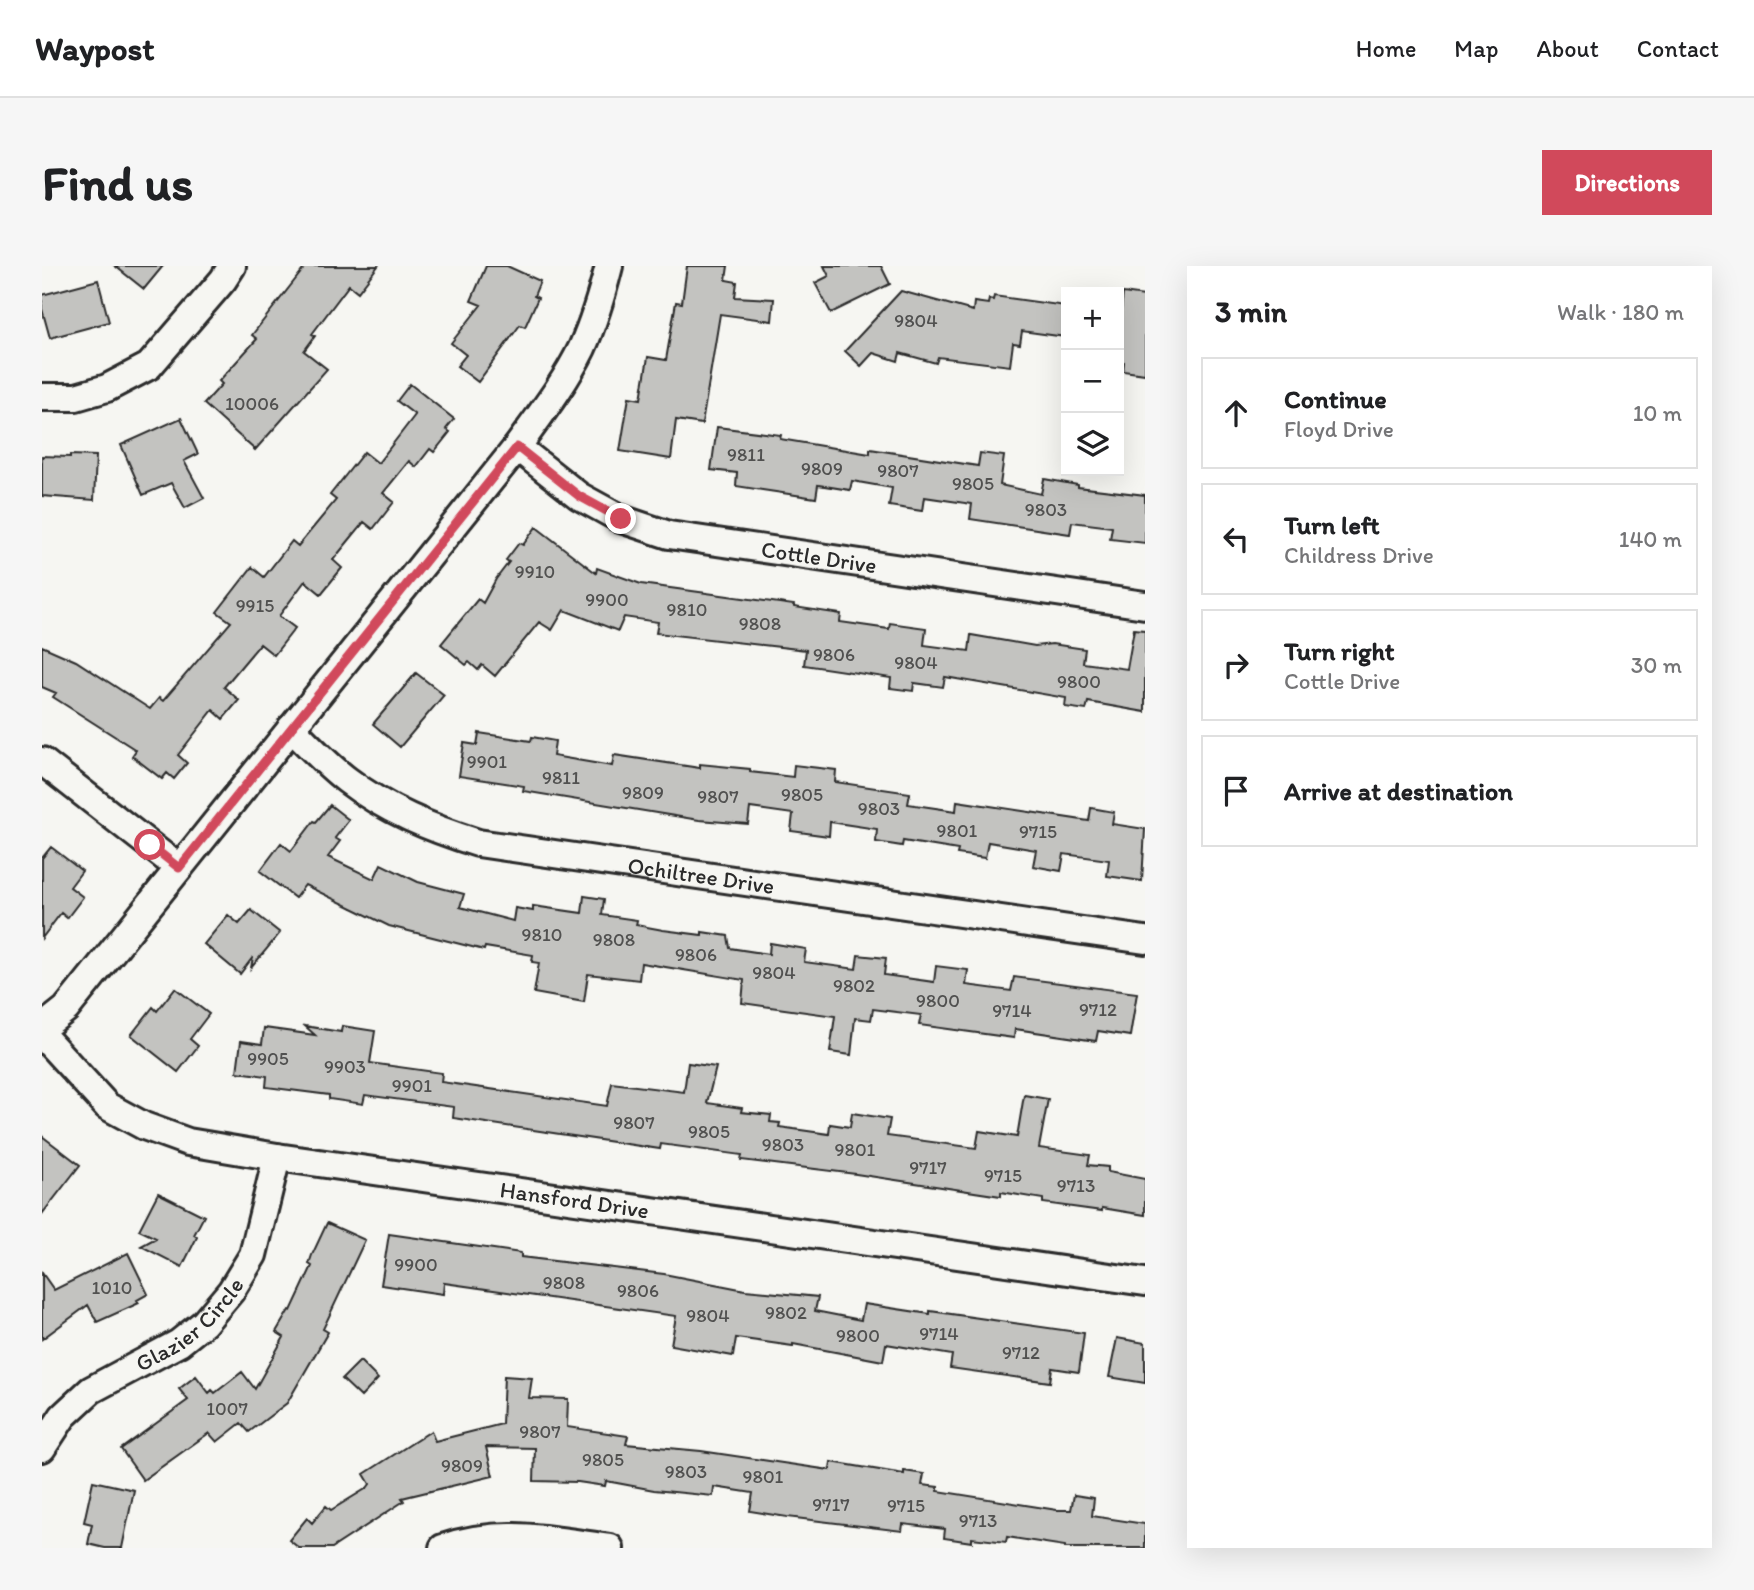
<!DOCTYPE html>
<html lang="en">
<head>
<meta charset="utf-8">
<style>
  :root { --surface:#fff; --page:#f6f6f6; --text:#202124; --muted:#757577; --line:#e0e0e0; --accent:#d1495b }
  body { margin:0; font-family:Itim,sans-serif; background:var(--page); color:var(--text) }
  .controls { position:absolute; right:21px; top:21px; display:grid; overflow:hidden; border-radius:0px; box-shadow:0 7px 28px #0002 }
  .controls button { width:63px; height:63px; display:grid; place-items:center; padding:0; border:0; border-bottom:2px solid var(--line); background:var(--surface); color:var(--text); font:35px sans-serif }
  .stop { position:absolute; width:21px; height:21px; margin:-16px; border:5px solid #d1495b; border-radius:50%; background:#fff }
  .stop.end { background:#d1495b; border-color:#fff; box-shadow:0 2px 7px #0008 }
  .list { margin:0; padding:0; list-style:none }
  h2 { display:flex; justify-content:space-between; align-items:center; height:91px; margin:0; padding:0 28px; font-size:30px }
  h2 small { font-size:23px; font-weight:400; color:var(--muted) }
  .list li { display:grid; grid-template-columns:46px 1fr auto; gap:21px; align-items:center; box-sizing:border-box; height:112px; margin:0 14px 14px; padding:0 14px; border:2px solid var(--line); border-radius:0px }
  .list b { display:block; font-size:26px; white-space:nowrap }
  .list p { margin:0; font-size:23px; white-space:nowrap; color:var(--muted) }
  .list em { font-size:23px; font-style:normal; color:var(--muted) }
  .icon { flex:none; width:38px; height:38px; fill:none; stroke:currentColor; stroke-width:2; stroke-linecap:round; stroke-linejoin:round }
  .map { position:relative; flex:none; width:1103px; height:1282px; overflow:hidden; border-radius:0px }
  header { display:flex; align-items:center; gap:42px; box-sizing:border-box; height:98px; padding:0 35px; background:var(--surface); border-bottom:2px solid var(--line) }
  header strong { font-size:33px }
  nav { display:flex; gap:38px; margin-inline-start:auto; font-size:24px }
  .intro { display:flex; align-items:center; justify-content:space-between; box-sizing:border-box; height:168px; padding:0 42px }
  h1 { margin:0; font-size:49px }
  .button { padding:18px 32px; border-radius:0px; background:var(--accent); color:#fff; font-size:24px; font-weight:700 }
  main { display:flex; gap:42px; padding:0 42px }
  aside { flex:1; background:var(--surface); border-radius:0px; box-shadow:0 7px 28px #0002 }
  .map>svg:first-child { display:block }
  .building { fill:#c3c3c0; stroke:#2b2b2b; stroke-width:2 }
  .lines { fill:none; stroke-linecap:round; stroke-linejoin:round }
  .minor-casing { stroke:#2b2b2b; stroke-width:32 }
  .minor { stroke:#f6f6f2; stroke-width:26 }
  .route { stroke:#d1495b; stroke-width:9 }
  .labels { text-anchor:middle; dominant-baseline:central; stroke-width:5; stroke-linejoin:round; paint-order:stroke }
  .number-label { font-size:19px; fill:#515150 }
  .street-label { font-size:23px; fill:#2b2b2b; stroke:#f6f6f2 }
</style>
</head>
<body>
<header>
<strong>Waypost</strong>
<nav><a>Home</a><a>Map</a><a>About</a><a>Contact</a></nav>
</header>
<div class="intro"><h1>Find us</h1><a class="button">Directions</a></div>
<main>
<div class="map">
<svg width="1103" height="1282" viewBox="0 0 1103 1282">
  <rect width="100%" height="100%" fill="#f6f6f2"/>
  <filter id="ink" filterUnits="userSpaceOnUse"><feTurbulence type="fractalNoise" baseFrequency=".0143" numOctaves="2"/><feDisplacementMap in="SourceGraphic" scale="14" xChannelSelector="R" yChannelSelector="G"/><feConvolveMatrix kernelMatrix="1 2 1 2 8 2 1 2 1" color-interpolation-filters="sRGB"/></filter>
  <g filter="url(#ink)">
    <!-- building -->
    <path class="building" d="M73,0H121L102,23Z
      M264,0H336L316,26L307,19L270,68L273,70L262,85L285,103L213,184L162,138L180,118L177,115L215,73L210,69Z
      M444,0H465L498,15L492,30L496,32L483,61L478,59L436,116L415,100L424,89L409,77L439,39L429,35Z
      M645,0H686L684,14L695,16L693,31L732,33L730,55L678,48L660,158L634,154L629,193L578,185L587,131L599,133L606,91L624,94L634,36L640,37Z
      M782,0H839L848,18L789,47L773,17L787,10Z
      M56,14L67,56L8,72L0,43V29Z
      M859,25L931,45L932,36L946,38L947,33L951,34L952,30L1024,40V71L980,65L978,78L971,77L968,100L896,91L894,97L858,87L856,95L831,87L819,100L803,85Z
      M1081,27L1103,30V108L1081,105L1082,96L1077,95V63Z
      M368,118L412,153L404,163L408,166L392,186L388,183L374,201L367,195L341,227L352,236L331,263L322,256L291,294L300,302L279,328L263,315L237,350L253,362L232,389L218,378L182,421L197,434L181,453L171,444L136,489L145,497L132,513L125,507L120,513L90,490L94,484L11,431L14,427L0,421V380L34,395L108,443L117,432L121,435L189,356L175,346L210,301L222,311L250,275L256,280L294,234L288,229L322,186L336,197L373,149L355,135Z
      M139,152L156,188L142,195L162,232L143,242L129,217L101,229L79,179Z
      M675,161L739,169L738,173L828,188V183L936,200L938,187L962,190L958,219L999,228L1002,213L1036,219V221L1103,229V277L1068,273L1070,261L1030,256L1028,268L928,253L930,238L882,231L880,245L847,240L850,222L810,215L808,224L776,219L774,232L694,220L695,207L669,204Z
      M28,189L54,190L52,234L0,230V190L28,191Z
      M494,261L554,307L555,302L599,318L752,339V341L799,348L798,356L847,363L848,357L884,362L882,379L927,385L929,369L993,380L1010,378L1043,383L1041,397L1085,403L1092,363L1103,364V446L1046,436L1044,444L1023,441L1024,432L903,411L901,421L872,417L871,425L848,422L849,412L762,399L764,384L614,367L616,356L582,351L576,365L522,344L510,364L497,356L453,410L440,399L436,404L427,396L424,399L399,378L436,333L441,337L454,313L467,296L464,294L477,277L481,279Z
      M374,407L402,429L358,481L331,458Z
      M437,467L489,475L490,471L513,475L511,490L570,500L572,489L658,502V498L708,503V506L751,511L752,499L794,504L793,516L868,527L866,538L914,545L915,535L1047,555L1049,542L1072,546L1070,558L1103,563L1100,615L1065,610L1067,594L1022,588L1019,605L991,600L994,584L946,576L943,592L915,588L916,584L861,575L860,580L834,576L835,563L788,556L787,570L749,565L751,548L708,542L706,558L657,554L481,525L482,520L417,510L422,477L435,479Z
      M288,539L307,554L293,572L298,575L286,591L332,613L339,598L376,616L422,628L418,641L471,655L473,642L491,645V640L540,647L542,630L562,633L560,649L595,654L594,659L621,664L660,669V666L686,670L688,682L727,688L728,677L764,683L762,696L814,703L816,689L844,692L842,709L892,716L894,700L926,704L924,719L969,725L972,711L1095,727L1088,770L1056,765L1054,775L973,763L972,772L877,759L879,749L831,743L829,754L813,752L809,789L788,786L793,750L700,737L702,714L599,697L597,714L546,708L542,736L492,727L497,697L490,696L491,689L443,681L442,684L347,660L263,619L253,632L218,605L239,577L249,585L272,555L274,556Z
      M9,581L40,605L28,621L41,631L25,652L19,647L0,672V592Z
      M209,644L238,667L209,702L211,691L198,708L162,678L186,649L197,658Z
      M133,722L167,748L148,773L156,780L136,806L89,769L111,741L115,745Z
      M263,760L299,766L300,760L333,765L328,797L400,807L399,816L565,840L570,817L642,826L646,797L674,801L665,837L700,842L699,846L729,849L728,856L738,857L737,861L787,868L788,858L808,861L810,847L848,853L845,870L934,882L937,865L975,871L982,829L1006,833L997,882L1048,889L1046,899L1066,901V906L1103,913V949L1060,942V945L1001,937V933L959,926V930L814,908L699,894L700,889L619,878L618,883L411,852L412,841L323,829L321,838L287,833V829L224,821L225,810L195,806L199,775L220,778L222,762L273,769Z
      M0,870L38,899L0,948Z
      M116,927L162,950L152,969L155,971L140,1001L99,980L114,972L97,964Z
      M285,957L323,974L281,1063L286,1066L245,1137L207,1166L199,1157L175,1176L167,1167L101,1214L79,1183L146,1134L137,1123L154,1110L167,1127L170,1124L173,1127L200,1106L213,1123L242,1071L234,1066L247,1044L249,1045L270,1000L267,998L270,989Z
      M347,968L479,987V991L622,1008L703,1024L776,1031L773,1045L819,1054L822,1038L888,1048V1045L1042,1067L1037,1106L1010,1102L1008,1116L908,1102L910,1089L844,1078L841,1095L751,1078V1080L694,1072L691,1090L629,1079L634,1050L402,1017L401,1028L339,1019Z
      M86,987L106,1028L95,1034L97,1037L55,1056L46,1039L0,1073V1007L12,1024Z
      M1075,1072L1103,1077V1117L1067,1111Z
      M318,1095L336,1113L319,1131L300,1113Z
      M462,1110L490,1112L487,1132L526,1133L525,1161L586,1170L584,1178L659,1185L788,1204L789,1196L862,1208V1205L882,1208L880,1219L896,1221V1225L1015,1244H1029L1032,1229L1052,1232L1050,1250L1103,1258V1282H1023V1280L965,1271L964,1276L930,1272V1276L902,1272L903,1263L861,1258L860,1265L745,1251L708,1245L711,1227L672,1221L671,1230L612,1224L564,1215L563,1220L536,1216L492,1215L493,1182L444,1181L451,1210L360,1232L362,1235L290,1282H257L247,1274L265,1252L270,1257L284,1240L289,1244L325,1222L328,1218L322,1208L389,1165L393,1175L460,1158Z
      M51,1215L92,1224L80,1282H63L46,1278L50,1258L42,1256Z"/>
    <g class="lines">
      <!-- minor casing -->
      <g class="minor-casing">
        <g id="minor">
          <path d="M0,131H34L65,122L107,100L181,14L190,0"/>
          <path id="s1" d="M475,181L537,230L579,253L627,269L1103,339"/>
          <path id="s2" d="M249,462C267,479 285,499 305,514C344,544 388,562 436,577L1103,674"/>
          <path d="M0,495L137,602"/>
          <path d="M0,762L24,743L475,181C498,149 523,117 540,82C552,55 560,28 567,0"/>
          <path id="s3" d="M0,769L65,840L102,860L146,876L235,891L1103,1016"/>
          <path id="s4" d="M0,1182L21,1150L49,1124L137,1077L162,1057L189,1025L211,989L235,891"/>
          <path d="M401,1282C459,1262 509,1274 568,1282"/>
        </g>
      </g>
      <!-- minor -->
      <use href="#minor" class="minor"/>
    </g>
  </g>
  <g class="lines" filter="url(#ink)">
    <!-- route -->
    <path class="route" d="M108,579L137,602L475,181L537,230L579,253"/>
  </g>
  <g class="labels">
    <!-- number labels -->
    <g class="number-label">
      <text x="874" y="54">9804</text>
      <text x="210" y="137">10006</text>
      <text x="704" y="188">9811</text>
      <text x="780" y="202">9809</text>
      <text x="856" y="204">9807</text>
      <text x="931" y="217">9805</text>
      <text x="1004" y="243">9803</text>
      <text x="493" y="305">9910</text>
      <text x="565" y="333">9900</text>
      <text x="213" y="339">9915</text>
      <text x="645" y="343">9810</text>
      <text x="718" y="357">9808</text>
      <text x="792" y="388">9806</text>
      <text x="874" y="396">9804</text>
      <text x="1037" y="415">9800</text>
      <text x="445" y="495">9901</text>
      <text x="519" y="511">9811</text>
      <text x="601" y="526">9809</text>
      <text x="760" y="528">9805</text>
      <text x="676" y="530">9807</text>
      <text x="837" y="542">9803</text>
      <text x="915" y="564">9801</text>
      <text x="996" y="565">9715</text>
      <text x="500" y="668">9810</text>
      <text x="572" y="673">9808</text>
      <text x="654" y="688">9806</text>
      <text x="732" y="706">9804</text>
      <text x="812" y="719">9802</text>
      <text x="896" y="734">9800</text>
      <text x="1056" y="743">9712</text>
      <text x="970" y="744">9714</text>
      <text x="226" y="792">9905</text>
      <text x="303" y="800">9903</text>
      <text x="370" y="819">9901</text>
      <text x="592" y="856">9807</text>
      <text x="667" y="865">9805</text>
      <text x="741" y="878">9803</text>
      <text x="813" y="883">9801</text>
      <text x="886" y="901">9717</text>
      <text x="961" y="909">9715</text>
      <text x="1034" y="919">9713</text>
      <text x="374" y="998">9900</text>
      <text x="522" y="1016">9808</text>
      <text x="70" y="1021">1010</text>
      <text x="596" y="1024">9806</text>
      <text x="744" y="1046">9802</text>
      <text x="666" y="1049">9804</text>
      <text x="897" y="1067">9714</text>
      <text x="816" y="1069">9800</text>
      <text x="979" y="1086">9712</text>
      <text x="185" y="1142">1007</text>
      <text x="498" y="1165">9807</text>
      <text x="561" y="1193">9805</text>
      <text x="420" y="1199">9809</text>
      <text x="644" y="1205">9803</text>
      <text x="721" y="1210">9801</text>
      <text x="789" y="1238">9717</text>
      <text x="864" y="1239">9715</text>
      <text x="936" y="1254">9713</text>
    </g>
    <!-- street labels -->
    <g class="street-label">
      <text stroke="none"><textPath href="#s1" startOffset="329">Cottle Drive</textPath></text>
      <text stroke="none"><textPath href="#s2" startOffset="448">Ochiltree Drive</textPath></text>
      <text stroke="none"><textPath href="#s3" startOffset="576">Hansford Drive</textPath></text>
      <text stroke="none"><textPath href="#s4" startOffset="196">Glazier Circle</textPath></text>
    </g>
  </g>
</svg>
<div class="controls">
<button>+</button>
<button>−</button>
<button><svg class="icon" aria-label="layers" viewBox="0 0 24 24"><path d="M12 4l9 5-9 5-9-5zM3 14l9 5 9-5"/></svg></button>
</div>
<div class="stop" style="left:108px;top:579px"></div>
<div class="stop end" style="left:579px;top:253px"></div>
</div>
<aside>
<h2>3 min<small>Walk · 180 m</small></h2>
<ul class="list">
<li><svg class="icon" aria-label="ahead" viewBox="0 0 24 24"><path d="M12 20V5M6 11l6-6 6 6"/></svg><div><b>Continue</b><p>Floyd Drive</p></div><em>10 m</em></li>
<li><svg class="icon" aria-label="left" viewBox="0 0 24 24"><path d="M17 20v-9H6M10 6l-5 5 5 5"/></svg><div><b>Turn left</b><p>Childress Drive</p></div><em>140 m</em></li>
<li><svg class="icon" aria-label="right" viewBox="0 0 24 24"><path d="M7 20v-9h11M14 6l5 5-5 5"/></svg><div><b>Turn right</b><p>Cottle Drive</p></div><em>30 m</em></li>
<li><svg class="icon" aria-label="arrive" viewBox="0 0 24 24"><path d="M6 21V4h12l-3 4 3 4H6"/></svg><div><b>Arrive at destination</b></div></li>
</ul>
</aside>
</main>
</body>
</html>
